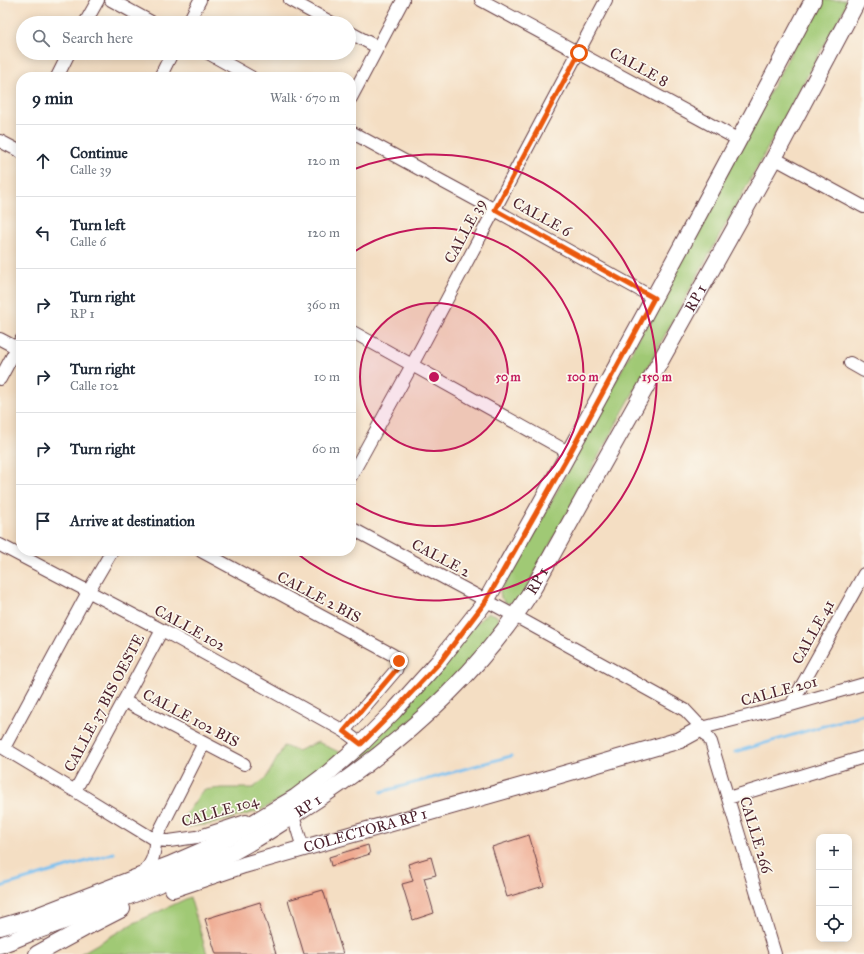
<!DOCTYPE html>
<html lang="en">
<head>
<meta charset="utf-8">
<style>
  :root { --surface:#fff; --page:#f2f2f3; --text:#1f2937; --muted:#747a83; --line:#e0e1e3 }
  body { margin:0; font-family:"IM FELL Great Primer",serif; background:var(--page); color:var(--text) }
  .controls { position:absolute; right:12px; bottom:12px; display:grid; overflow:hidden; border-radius:8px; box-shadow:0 2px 10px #0003 }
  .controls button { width:36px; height:36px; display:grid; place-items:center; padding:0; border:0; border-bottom:1px solid var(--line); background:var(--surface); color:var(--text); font:20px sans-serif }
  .stop { position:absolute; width:12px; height:12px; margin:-9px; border:3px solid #ea580c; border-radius:50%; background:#fff }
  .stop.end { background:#ea580c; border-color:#fff; box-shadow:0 1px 4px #0008 }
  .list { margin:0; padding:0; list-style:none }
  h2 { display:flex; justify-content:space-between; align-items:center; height:52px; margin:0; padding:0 16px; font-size:17px }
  h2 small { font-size:13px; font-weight:400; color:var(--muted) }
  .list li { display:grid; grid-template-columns:26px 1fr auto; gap:12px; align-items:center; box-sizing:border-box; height:72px; padding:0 16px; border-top:1px solid var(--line) }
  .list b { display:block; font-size:15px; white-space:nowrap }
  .list p { margin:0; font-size:13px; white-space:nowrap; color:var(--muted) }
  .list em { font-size:13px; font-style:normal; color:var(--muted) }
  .icon { flex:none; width:22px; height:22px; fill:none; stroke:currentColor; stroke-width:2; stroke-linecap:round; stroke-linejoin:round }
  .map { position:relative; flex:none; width:864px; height:954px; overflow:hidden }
  .search { position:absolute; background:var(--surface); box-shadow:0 2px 10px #0003; left:16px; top:16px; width:340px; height:44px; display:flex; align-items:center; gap:10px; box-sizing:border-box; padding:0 14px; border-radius:22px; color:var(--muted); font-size:15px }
  .panel { position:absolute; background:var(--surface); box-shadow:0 2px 10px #0003; left:16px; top:72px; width:340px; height:484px; border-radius:16px }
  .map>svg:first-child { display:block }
  .green { fill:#a0c974; stroke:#757450 }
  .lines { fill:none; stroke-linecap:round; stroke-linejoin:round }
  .stream { stroke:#78bff0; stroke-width:3 }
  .building { fill:#efaa91 }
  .minor-casing { stroke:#643c42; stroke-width:14 }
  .major-casing { stroke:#643c42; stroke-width:18 }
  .minor { stroke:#fff; stroke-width:12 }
  .major { stroke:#fff; stroke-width:16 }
  .route { stroke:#ea580c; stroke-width:5 }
  .ring { fill:none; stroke:#c2185b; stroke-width:2 }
  .labels { text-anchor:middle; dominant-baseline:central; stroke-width:3.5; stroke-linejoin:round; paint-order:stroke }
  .street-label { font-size:15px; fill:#4a1f2b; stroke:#fbf7ec }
  .centre { fill:#c2185b; stroke:#fbf7ec; stroke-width:2 }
  .ring-label { font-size:12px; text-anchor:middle; font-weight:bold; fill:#c2185b; stroke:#fbf7ec; stroke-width:3.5; stroke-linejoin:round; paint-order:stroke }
</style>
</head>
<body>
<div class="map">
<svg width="864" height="954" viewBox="0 0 864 954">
  <rect width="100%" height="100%" fill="#fbf7ec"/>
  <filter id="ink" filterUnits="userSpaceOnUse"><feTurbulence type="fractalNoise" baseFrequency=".025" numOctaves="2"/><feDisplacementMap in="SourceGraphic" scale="8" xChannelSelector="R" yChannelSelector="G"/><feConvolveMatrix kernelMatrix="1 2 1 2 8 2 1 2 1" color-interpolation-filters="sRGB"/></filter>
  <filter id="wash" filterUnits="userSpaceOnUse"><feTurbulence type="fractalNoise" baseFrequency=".012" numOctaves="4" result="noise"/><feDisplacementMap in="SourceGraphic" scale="16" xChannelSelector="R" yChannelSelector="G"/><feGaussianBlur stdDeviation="0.9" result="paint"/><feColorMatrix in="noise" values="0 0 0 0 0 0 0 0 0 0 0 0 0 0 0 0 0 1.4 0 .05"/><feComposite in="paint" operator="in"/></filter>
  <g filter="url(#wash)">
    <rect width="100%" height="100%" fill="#f4dec3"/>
    <!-- green -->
    <path class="green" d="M819,0H846V4L844,9L520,599L514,603H506L501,598L500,590L502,587L523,555Z
      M489,613L496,615L499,621V625L462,670L408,724L312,797L306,792L485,615Z
      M318,742L345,755L291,794L259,811L212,824L188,827L181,821L203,790L222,788H253L266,778L284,746L297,751Z
      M190,897L207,954H80L132,924Z"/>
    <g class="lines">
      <!-- stream -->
      <path class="stream" d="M735,752L864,714
        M381,792L511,756
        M0,887L114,853"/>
    </g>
    <g id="blocks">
      <!-- building -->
      <path class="building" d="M529,835L544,886L507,897L492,847Z
        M368,845L370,854L331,866L329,857Z
        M431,857L436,875L424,878L434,913L413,920L402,884L413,881L408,864Z
        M323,890L343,954H304L288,900Z
        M260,902L276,954H216L205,919Z"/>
    </g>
  </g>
  <g filter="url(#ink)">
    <use href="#blocks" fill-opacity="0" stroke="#643c42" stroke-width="1"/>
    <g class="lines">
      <!-- minor casing -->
      <g class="minor-casing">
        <path id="minor" d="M111,0L153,23
          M290,0L332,23
          M481,0L739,140
          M85,23L98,0
          M188,23L200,0
          M349,32L377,47
          M208,53L251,77
          M57,77L69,53
          M160,77L172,53
          M351,98L403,0
          M351,132L495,210L654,298
          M0,141L21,152
          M774,158L864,207
          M351,331L412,365L570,453
          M0,339L21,350
          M850,363L864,371
          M0,379L21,340
          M351,476L412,365L606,0
          M351,528L515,616L685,710L702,728L711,742L775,954
          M0,545L162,630L344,731L361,744
          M201,551L393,655L399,661L396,670L344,731
          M124,701L244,764
          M791,705L864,574
          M702,728L791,705L864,684
          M0,746L75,791L155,840L169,841L197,837L246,821
          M4,748L88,592L112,551
          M75,791L162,630
          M728,798L864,757
          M288,810L293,816L303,848
          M143,875C152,861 155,857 155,840L204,743"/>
      </g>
      <!-- major casing -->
      <g class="major-casing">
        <g id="major">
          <path id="s1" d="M173,889L244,865L543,780L680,740L702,728"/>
          <path d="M0,927L34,917L169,865L208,848L241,830L296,797L328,773L361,744L394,711L439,661L486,601L496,583C605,390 710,195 813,0"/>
          <path id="s2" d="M0,945C9,942 19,938 28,934C66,921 104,906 142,891C172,878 203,867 233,852C253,841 273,829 292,816C385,757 475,682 534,587L774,158L858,0"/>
          <path d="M37,954L83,929L122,909"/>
        </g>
      </g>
      <!-- minor -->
      <use href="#minor" class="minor"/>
      <!-- major -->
      <use href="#major" class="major"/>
    </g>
  </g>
  <g class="lines" filter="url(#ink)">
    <!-- route -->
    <path class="route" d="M399,661L396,670L344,731L361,744L394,711L440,662L486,601L570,453L654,298L495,210L579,53"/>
  </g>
  <!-- distance rings -->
  <circle cx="434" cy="377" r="74" fill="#c2185b" fill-opacity=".12"/>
  <g class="ring">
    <circle cx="434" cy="377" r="74"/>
    <path d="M352 253A149 149 0 1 1 352 501"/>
    <path d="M352 170A223 223 0 1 1 295 552"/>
  </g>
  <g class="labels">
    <!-- street labels -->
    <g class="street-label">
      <text transform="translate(639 67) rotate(29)">CALLE 8</text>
      <text transform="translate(542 217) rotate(29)">CALLE 6</text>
      <text transform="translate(465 231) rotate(-62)">CALLE 39</text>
      <text stroke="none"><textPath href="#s2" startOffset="987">RP 1</textPath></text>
      <text transform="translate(441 558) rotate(28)">CALLE 2</text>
      <text stroke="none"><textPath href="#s2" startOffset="663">RP 1</textPath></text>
      <text transform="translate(319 597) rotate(28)">CALLE 2 BIS</text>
      <text transform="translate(190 628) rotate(29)">CALLE 102</text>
      <text transform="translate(813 632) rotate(-61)">CALLE 41</text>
      <text transform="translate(779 691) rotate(-15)">CALLE 201</text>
      <text transform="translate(104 703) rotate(-62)">CALLE 37 BIS OESTE</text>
      <text transform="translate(191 718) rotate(28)">CALLE 102 BIS</text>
      <text stroke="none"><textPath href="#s2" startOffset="339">RP 1</textPath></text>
      <text transform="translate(220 811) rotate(-16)">CALLE 104</text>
      <text stroke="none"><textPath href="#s1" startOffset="201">COLECTORA RP 1</textPath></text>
      <text transform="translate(756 835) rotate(73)">CALLE 266</text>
    </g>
  </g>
  <circle cx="434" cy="377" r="6" class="centre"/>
  <g class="ring-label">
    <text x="508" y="381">50 m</text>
    <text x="583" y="381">100 m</text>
    <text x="657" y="381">150 m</text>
  </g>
</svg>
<div class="controls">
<button>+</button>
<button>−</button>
<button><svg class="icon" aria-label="locate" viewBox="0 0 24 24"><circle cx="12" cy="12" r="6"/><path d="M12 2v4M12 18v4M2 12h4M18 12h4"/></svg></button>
</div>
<div class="stop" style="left:579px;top:53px"></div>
<div class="stop end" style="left:399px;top:661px"></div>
<div class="search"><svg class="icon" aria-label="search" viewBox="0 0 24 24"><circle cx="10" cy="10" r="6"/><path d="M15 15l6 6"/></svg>Search here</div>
<section class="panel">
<h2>9 min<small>Walk · 670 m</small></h2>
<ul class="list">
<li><svg class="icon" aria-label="ahead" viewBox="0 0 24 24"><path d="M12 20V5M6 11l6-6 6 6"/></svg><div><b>Continue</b><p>Calle 39</p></div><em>120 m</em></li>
<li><svg class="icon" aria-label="left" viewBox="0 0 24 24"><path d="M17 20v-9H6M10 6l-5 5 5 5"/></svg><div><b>Turn left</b><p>Calle 6</p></div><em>120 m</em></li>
<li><svg class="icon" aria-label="right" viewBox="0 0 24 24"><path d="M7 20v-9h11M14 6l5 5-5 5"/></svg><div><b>Turn right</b><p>RP 1</p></div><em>360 m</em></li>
<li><svg class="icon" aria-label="right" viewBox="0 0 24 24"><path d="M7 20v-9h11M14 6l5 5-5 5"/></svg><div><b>Turn right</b><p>Calle 102</p></div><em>10 m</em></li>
<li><svg class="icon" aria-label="right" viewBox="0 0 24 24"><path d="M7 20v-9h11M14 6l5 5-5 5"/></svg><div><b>Turn right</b></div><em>60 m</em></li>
<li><svg class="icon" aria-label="arrive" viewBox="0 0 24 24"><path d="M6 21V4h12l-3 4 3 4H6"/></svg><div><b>Arrive at destination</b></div></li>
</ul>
</section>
</div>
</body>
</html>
